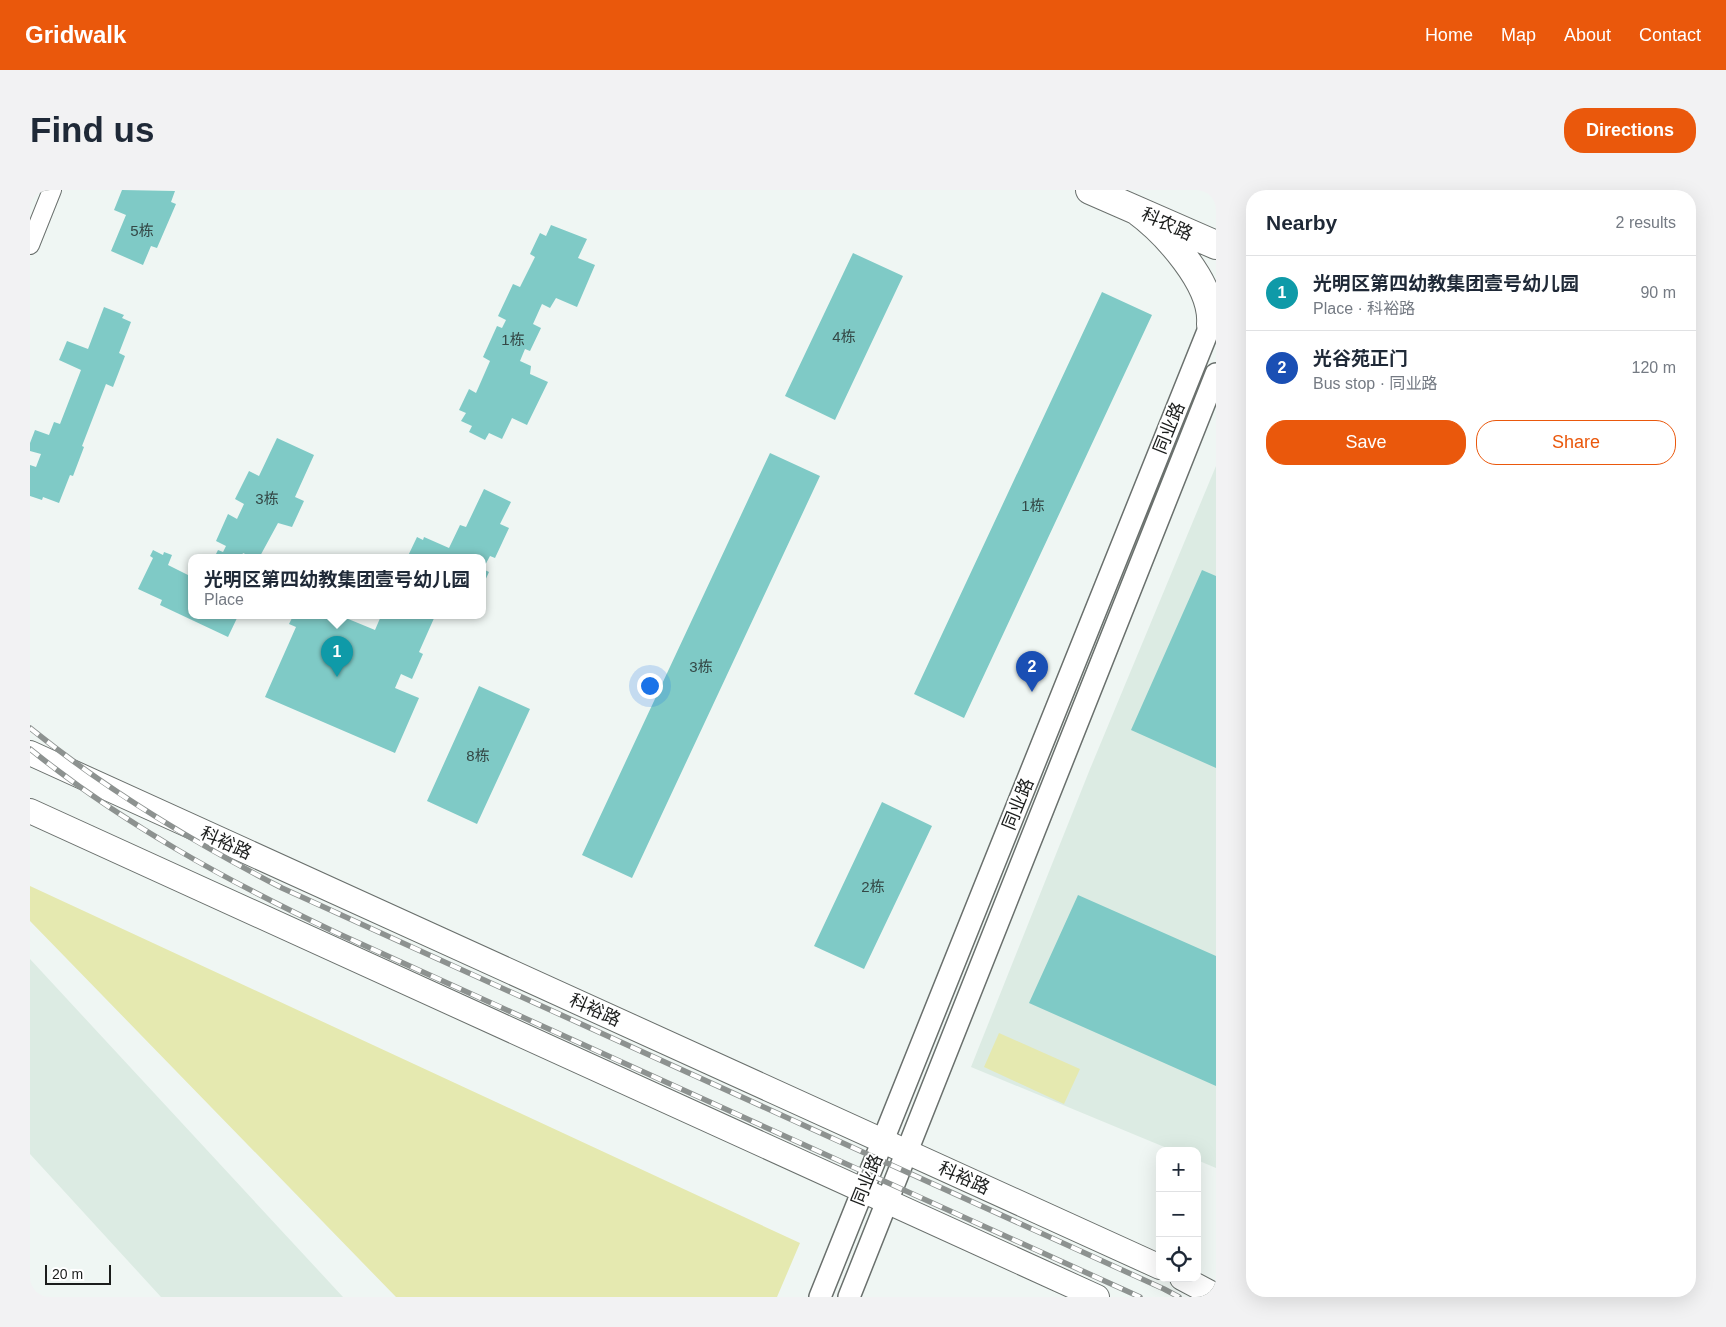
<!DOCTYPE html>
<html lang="en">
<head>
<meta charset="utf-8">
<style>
  :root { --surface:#fff; --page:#f2f2f3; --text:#1f2937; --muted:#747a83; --line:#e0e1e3; --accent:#ea580c }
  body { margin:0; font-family:Helvetica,"Noto Sans SC",sans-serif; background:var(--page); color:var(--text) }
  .controls { position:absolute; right:15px; bottom:15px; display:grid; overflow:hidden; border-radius:10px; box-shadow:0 5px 20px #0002 }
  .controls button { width:45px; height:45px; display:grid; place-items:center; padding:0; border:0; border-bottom:1px solid var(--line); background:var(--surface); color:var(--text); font:25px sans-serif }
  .scale { position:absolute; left:15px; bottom:12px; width:66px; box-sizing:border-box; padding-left:5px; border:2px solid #1b1d1c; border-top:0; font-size:14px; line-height:18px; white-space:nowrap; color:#1b1d1c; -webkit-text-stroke:4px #fff; paint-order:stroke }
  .you { position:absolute; left:619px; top:495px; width:18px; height:18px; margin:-12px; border:4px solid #fff; border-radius:50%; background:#1a73e8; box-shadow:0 0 0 8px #1a73e833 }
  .badge { display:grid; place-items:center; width:32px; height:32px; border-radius:50%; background:var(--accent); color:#fff; font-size:16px; font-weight:700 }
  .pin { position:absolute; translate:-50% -41px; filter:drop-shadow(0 1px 2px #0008) }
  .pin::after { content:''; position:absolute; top:26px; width:18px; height:15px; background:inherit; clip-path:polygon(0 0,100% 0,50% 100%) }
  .popup { position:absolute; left:158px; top:364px; width:298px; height:65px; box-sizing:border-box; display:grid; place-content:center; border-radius:10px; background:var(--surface); filter:drop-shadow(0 1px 4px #0005); font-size:16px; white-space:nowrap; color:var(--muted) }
  .popup b { font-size:19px; color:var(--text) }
  .popup::after { content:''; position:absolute; left:50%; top:100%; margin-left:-10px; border:10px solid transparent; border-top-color:var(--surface) }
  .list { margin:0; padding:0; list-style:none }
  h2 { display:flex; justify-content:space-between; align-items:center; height:65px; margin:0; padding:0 20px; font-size:21px }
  h2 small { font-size:16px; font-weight:400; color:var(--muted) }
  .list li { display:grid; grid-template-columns:32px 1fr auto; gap:15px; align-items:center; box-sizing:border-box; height:75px; padding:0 20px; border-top:1px solid var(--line) }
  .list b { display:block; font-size:19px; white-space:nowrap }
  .list p { margin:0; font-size:16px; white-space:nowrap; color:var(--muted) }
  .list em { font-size:16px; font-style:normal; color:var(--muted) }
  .actions { display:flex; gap:10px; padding:15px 20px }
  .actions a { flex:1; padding:11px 0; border:1px solid var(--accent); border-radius:20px; text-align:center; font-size:18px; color:var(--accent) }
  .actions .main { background:var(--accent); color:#fff }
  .icon { flex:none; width:28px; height:28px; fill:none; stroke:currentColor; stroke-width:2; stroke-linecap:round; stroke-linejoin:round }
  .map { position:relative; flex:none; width:1186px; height:1107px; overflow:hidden; border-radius:20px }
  header { display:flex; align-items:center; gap:30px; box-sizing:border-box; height:70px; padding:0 25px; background:var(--accent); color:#fff }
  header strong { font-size:24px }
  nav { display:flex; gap:28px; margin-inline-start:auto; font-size:18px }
  .intro { display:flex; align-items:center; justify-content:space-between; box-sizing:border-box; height:120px; padding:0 30px }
  h1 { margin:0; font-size:35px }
  .button { padding:12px 22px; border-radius:20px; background:var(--accent); color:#fff; font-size:18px; font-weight:700 }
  main { display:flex; gap:30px; padding:0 30px }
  aside { flex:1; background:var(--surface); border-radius:20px; box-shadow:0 5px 20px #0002 }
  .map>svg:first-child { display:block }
  .built { fill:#dcebe3 }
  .green { fill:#e5e9b0 }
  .building { fill:#7fcac6 }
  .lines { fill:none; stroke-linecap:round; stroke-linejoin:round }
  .minor-casing { stroke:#6a706d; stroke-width:20 }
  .tertiary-casing { stroke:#6a706d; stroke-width:24 }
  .secondary-casing { stroke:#6a706d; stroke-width:26 }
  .primary-casing { stroke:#6a706d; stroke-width:30 }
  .minor { stroke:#fff; stroke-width:18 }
  .tertiary { stroke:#fff; stroke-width:21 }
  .secondary { stroke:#fff; stroke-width:24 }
  .primary { stroke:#fff; stroke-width:28 }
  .rail-casing { stroke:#8d9290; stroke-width:5.5 }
  .rail { stroke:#fff; stroke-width:4; stroke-dasharray:11; stroke-linecap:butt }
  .labels { text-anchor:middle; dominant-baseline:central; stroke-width:4; stroke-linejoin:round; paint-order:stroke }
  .number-label { font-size:15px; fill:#344846 }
  .street-label { font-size:18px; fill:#1b1d1c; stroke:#fff }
</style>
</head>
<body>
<header>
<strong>Gridwalk</strong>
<nav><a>Home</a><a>Map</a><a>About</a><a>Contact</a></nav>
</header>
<div class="intro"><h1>Find us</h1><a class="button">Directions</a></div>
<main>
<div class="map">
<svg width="1186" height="1107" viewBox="0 0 1186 1107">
  <rect width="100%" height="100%" fill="#eff6f3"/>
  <!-- built -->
  <path class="built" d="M1186,276V978L1167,970V961H1144L941,877L1060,579Z
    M0,769L313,1107H131L0,964Z"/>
  <!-- green -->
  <path class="green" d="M0,696L770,1053L747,1107H366L0,731Z
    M969,843L1050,879L1034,914L954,877Z"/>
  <!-- building -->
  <path class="building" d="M92,0L145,1L141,12L146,14L127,58L121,56L113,75L81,61L96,25L84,20Z
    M521,35L557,49L548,68L565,75L547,117L526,108L520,118L512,114L503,134L511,138L500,161L495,159L490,171L501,176L500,184L518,192L497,235L482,228L472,249L459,243L455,250L439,242L442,236L431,231L436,223L429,220L439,199L446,203L460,171L453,167L467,136L472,138L476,130L468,126L483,94L490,97L505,67L500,64L510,43L516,46Z
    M823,63L873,86L805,230L755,206Z
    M1072,102L1122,125L934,528L884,504Z
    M74,117L94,125L92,128L101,132L89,163L95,166L83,197L76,194L52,256L54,257L43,286L40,285L29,313L13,307L12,310L0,306V275L6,277L11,264L0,261V253L5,240L19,245L24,232L30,234L51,180L29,170L37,151L58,159Z
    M247,248L284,265L265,307L274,311L262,337L248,333L229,368H224L213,363L211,368H184L188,360L193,362L196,356L186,351L198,324L207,329L214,314L205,309L219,281L229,286Z
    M740,263L790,286L602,688L552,665Z
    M454,299L481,312L470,334L479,338L465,368L460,366L453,379L459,382L454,393L452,392V368H377L387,347L393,350L394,347L419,358L430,335L436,337Z
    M123,360L133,365L134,362L142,365L138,375L162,387V426H208L198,447L130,415L132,410L108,399L123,368L120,366Z
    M1172,380L1186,386V578L1101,540Z
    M263,426H311L345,440L351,426H405L389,462L393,464L382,489L371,484L365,498L389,508L365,563L235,507L266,437L259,434Z
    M449,496L500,519L447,634L397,611Z
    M852,612L902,636L834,779L784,756Z
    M1048,705L1186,766V896L999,813Z"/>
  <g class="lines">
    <!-- minor casing -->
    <g class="minor-casing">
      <path id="minor" d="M0,55L22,0"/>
    </g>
    <!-- tertiary casing -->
    <g class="tertiary-casing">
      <path id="tertiary" d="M790,1107L1186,121
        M819,1107L1186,184"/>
    </g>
    <!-- secondary casing -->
    <g class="secondary-casing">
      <path id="secondary" d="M0,563L1130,1077
        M0,621L1067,1107
        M1152,1088L1186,1106"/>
    </g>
    <!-- primary casing -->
    <g class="primary-casing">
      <path id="primary" d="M1060,0L1186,55
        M1106,20C1136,42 1184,94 1181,134"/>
    </g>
    <!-- minor -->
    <use href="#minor" class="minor"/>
    <!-- tertiary -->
    <use href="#tertiary" class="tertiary"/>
    <!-- secondary -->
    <use href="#secondary" class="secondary"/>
    <!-- primary -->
    <use href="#primary" class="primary"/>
    <!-- rail casing -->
    <g class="rail-casing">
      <path id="rail" d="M0,538C78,601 163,652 252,698L1134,1099L1149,1107
        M0,559C93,634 199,692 307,743L1110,1107"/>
    </g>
    <!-- rail -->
    <use href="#rail" class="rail"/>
  </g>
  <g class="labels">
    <!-- number labels -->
    <g class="number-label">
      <text x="112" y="40">5栋</text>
      <text x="814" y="146">4栋</text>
      <text x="483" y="149">1栋</text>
      <text x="237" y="308">3栋</text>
      <text x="1003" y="315">1栋</text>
      <text x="671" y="476">3栋</text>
      <text x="448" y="565">8栋</text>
      <text x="843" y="696">2栋</text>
    </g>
    <!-- street labels -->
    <g class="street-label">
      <text transform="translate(1137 34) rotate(24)">科农路</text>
      <text transform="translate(1139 238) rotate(-68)">同业路</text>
      <text transform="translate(988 614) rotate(-68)">同业路</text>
      <text transform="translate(196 653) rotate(24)">科裕路</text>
      <text transform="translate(565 820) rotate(24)">科裕路</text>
      <text transform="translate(934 988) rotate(24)">科裕路</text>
      <text transform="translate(837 990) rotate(-68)">同业路</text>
    </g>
  </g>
</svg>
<div class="controls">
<button>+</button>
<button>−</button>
<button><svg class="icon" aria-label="locate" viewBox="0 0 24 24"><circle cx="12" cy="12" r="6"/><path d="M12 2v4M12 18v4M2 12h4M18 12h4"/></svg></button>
</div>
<div class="scale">20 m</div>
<div class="you"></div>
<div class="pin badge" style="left:307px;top:487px;background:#0f9aa8">1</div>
<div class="popup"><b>光明区第四幼教集团壹号幼儿园</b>Place</div>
<div class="pin badge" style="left:1002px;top:502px;background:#1a4fb4">2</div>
</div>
<aside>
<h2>Nearby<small>2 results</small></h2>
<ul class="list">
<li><span class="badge" style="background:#0f9aa8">1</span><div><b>光明区第四幼教集团壹号幼儿园</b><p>Place · 科裕路</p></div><em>90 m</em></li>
<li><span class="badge" style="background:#1a4fb4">2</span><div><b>光谷苑正门</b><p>Bus stop · 同业路</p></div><em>120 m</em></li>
</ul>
<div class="actions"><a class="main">Save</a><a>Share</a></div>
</aside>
</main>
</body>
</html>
